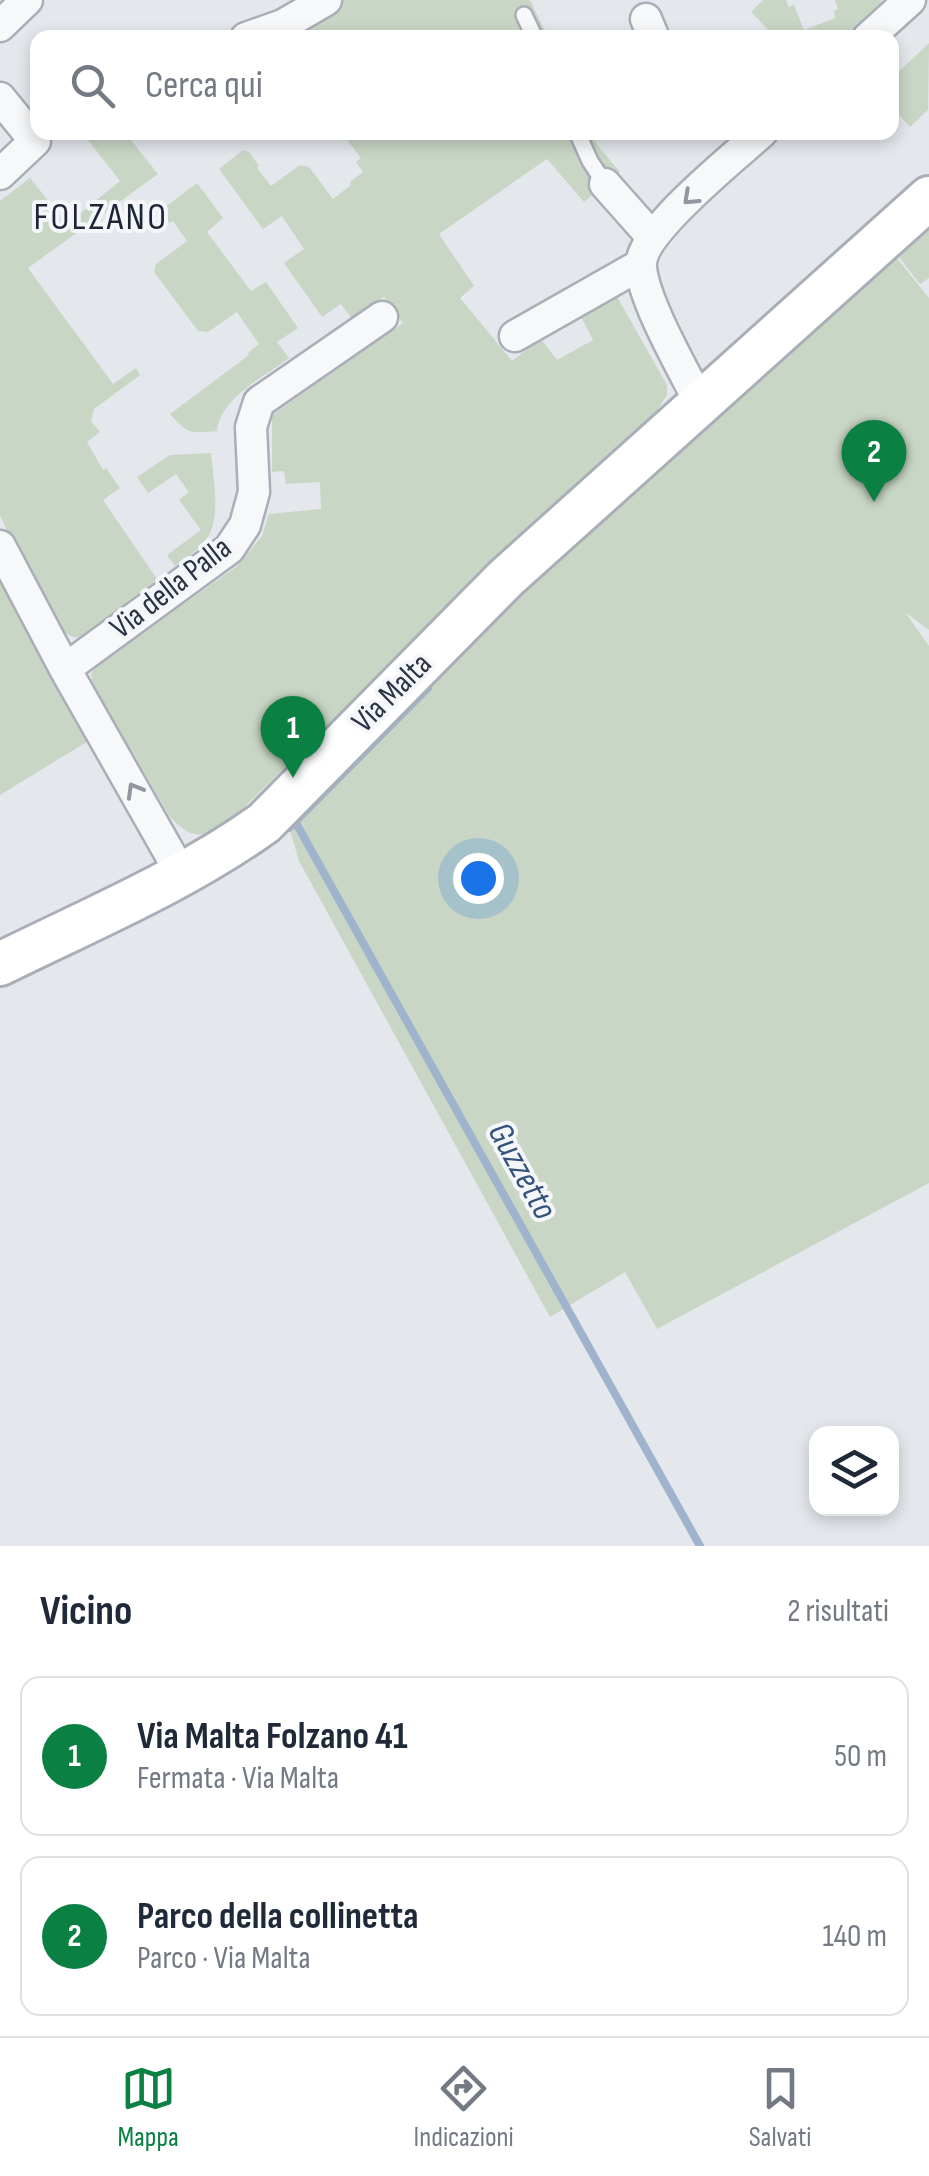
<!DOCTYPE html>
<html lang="it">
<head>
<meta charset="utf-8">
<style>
  :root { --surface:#fff; --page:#f6f6f7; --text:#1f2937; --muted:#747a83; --line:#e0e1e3; --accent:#0b8043 }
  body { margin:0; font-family:"Sofia Sans Condensed",sans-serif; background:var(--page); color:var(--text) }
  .controls { position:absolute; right:30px; bottom:30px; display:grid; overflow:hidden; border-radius:20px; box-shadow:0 5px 15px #0003 }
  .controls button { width:90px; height:90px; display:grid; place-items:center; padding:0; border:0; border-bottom:2px solid var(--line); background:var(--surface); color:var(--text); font:50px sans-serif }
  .you { position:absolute; left:478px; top:878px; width:35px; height:35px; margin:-25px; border:8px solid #fff; border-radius:50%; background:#1a73e8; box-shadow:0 0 0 15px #1a73e833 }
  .badge { display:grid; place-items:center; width:65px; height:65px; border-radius:50%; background:var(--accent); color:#fff; font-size:32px; font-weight:700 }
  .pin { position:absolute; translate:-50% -82px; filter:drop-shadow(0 2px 5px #0008) }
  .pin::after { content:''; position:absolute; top:52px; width:35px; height:30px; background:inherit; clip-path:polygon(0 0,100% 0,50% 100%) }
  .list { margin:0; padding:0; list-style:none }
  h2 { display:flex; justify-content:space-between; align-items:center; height:130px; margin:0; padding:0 40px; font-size:42px }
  h2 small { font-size:32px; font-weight:400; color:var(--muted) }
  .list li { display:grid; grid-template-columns:65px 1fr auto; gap:30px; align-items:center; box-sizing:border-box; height:160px; margin:0 20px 20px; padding:0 20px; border:2px solid var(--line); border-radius:20px }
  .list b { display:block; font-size:38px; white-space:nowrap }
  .list p { margin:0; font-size:32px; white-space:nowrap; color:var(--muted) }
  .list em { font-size:32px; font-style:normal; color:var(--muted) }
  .icon { flex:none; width:55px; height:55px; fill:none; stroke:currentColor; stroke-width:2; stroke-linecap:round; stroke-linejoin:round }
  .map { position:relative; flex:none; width:929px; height:1546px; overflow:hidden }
  .search { position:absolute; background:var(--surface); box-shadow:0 5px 15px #0003; left:30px; right:30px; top:30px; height:110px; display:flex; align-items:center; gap:25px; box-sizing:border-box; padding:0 35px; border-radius:20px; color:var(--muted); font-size:38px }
  .sheet { height:490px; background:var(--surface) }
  nav { display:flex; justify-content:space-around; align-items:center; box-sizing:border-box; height:140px; border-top:2px solid var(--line); background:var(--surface); font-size:28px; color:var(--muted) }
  nav a { display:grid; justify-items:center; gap:5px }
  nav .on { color:var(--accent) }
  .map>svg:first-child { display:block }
  .green { fill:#c9d6c5 }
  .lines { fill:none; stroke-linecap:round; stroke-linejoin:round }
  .stream { stroke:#9fb4cc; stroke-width:8 }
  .lane-casing { stroke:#a9aeb7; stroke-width:20 }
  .street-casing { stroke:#a9aeb7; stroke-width:35 }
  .secondary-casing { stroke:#a9aeb7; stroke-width:48 }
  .lane { stroke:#f7f8fa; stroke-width:15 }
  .street { stroke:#f7f8fa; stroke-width:30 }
  .secondary { stroke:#fff; stroke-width:42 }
  .oneway { stroke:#9196a0 }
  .labels { text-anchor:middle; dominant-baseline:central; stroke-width:8; stroke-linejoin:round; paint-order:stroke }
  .street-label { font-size:32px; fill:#2b3445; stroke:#f4f6f9 }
  .water-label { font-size:35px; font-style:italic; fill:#34527a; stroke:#f4f6f9 }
  .quarter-label { font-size:38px; letter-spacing:2.5px; fill:#1d2536; stroke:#f4f6f9 }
</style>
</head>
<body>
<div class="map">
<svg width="929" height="1546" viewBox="0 0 929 1546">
  <rect width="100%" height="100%" fill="#e4e7ec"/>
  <!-- green -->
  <path class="green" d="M340,0H530L548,37L314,38L307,27Z
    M763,0H786L789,7L794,5L804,30L835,18L834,11L838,9L835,0H881L883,3L844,37L776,38L751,12Z
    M929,43L928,110L910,127L892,107V78Z
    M88,133H125L158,174L28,268L113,384L136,368L140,375L94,409L91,421L100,432L87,442L103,470L106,468L120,488L103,500L157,579L82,637C73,639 66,634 59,627L14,545L0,515V201L30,178L67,224L120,181L84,135Z
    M359,133H592L598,146L620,172L584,202L547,159L439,234L474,286L460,298L512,361L541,339L557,360L593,340L580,315L616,295L667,385V395L656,412L493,563L233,818C206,837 195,843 170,817L93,685L91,674L95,667L237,566L262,536L269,514L321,509L320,482L286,484L284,471L272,472V415L403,323L384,297L352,319L341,304L322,317L284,263L304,249L282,216L263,229L219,169L243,150L250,153L259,166L257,168L271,186L300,165L309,167L333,199L351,185L350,182L363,172L356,162L361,158L348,141Z
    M197,183L223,218L207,232L251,291L266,282L298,328L277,342L289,358C264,377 220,398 217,431C191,433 188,435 170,414L249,355L248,353L259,344L237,312L208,332L198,331L154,272L156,264L187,241L173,221L169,223L160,211Z
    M929,230V278L920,284L899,257Z
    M896,257L929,298V630L905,612L929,646V1183L657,1329L625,1272L550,1317L299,861L289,827L435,675L737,396Z
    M211,453C213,479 222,517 206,540C197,551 186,558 175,566L167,555L201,530L179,500L189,492L176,474L148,493L137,477L170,455Z
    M0,574L90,740L0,795Z"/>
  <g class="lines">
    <!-- stream -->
    <path class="stream" d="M296,823L700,1546
      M289,828L428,688"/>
    <!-- lane casing -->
    <g class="lane-casing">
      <path id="lane" d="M524,15L535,38
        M577,132L590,161L605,184"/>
    </g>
    <!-- street casing -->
    <g class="street-casing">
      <path id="street" d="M646,19L654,38
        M0,26L27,0
        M246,38L283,25L326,0
        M868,38L910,0
        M0,98L35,141L0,174
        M605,184L652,237
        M515,336L640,265
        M700,403C683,369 645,304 641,268C637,233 735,157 762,132
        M0,546L65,669L182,875
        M65,669L229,549L245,525L254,492L251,427L259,402L382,317"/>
    </g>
    <!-- secondary casing -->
    <g class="secondary-casing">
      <path id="secondary" d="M0,964C89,920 183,881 264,823L506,578L929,198"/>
    </g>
    <!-- lane -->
    <use href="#lane" class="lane"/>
    <!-- street -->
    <use href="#street" class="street"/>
    <!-- secondary -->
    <use href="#secondary" class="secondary"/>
  </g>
  <!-- one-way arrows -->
  <defs><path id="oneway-chevron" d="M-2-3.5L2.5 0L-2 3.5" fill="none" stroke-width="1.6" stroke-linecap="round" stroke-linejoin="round" transform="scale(2.5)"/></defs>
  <g class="oneway">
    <use href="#oneway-chevron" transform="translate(690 198) rotate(137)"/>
    <use href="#oneway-chevron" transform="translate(134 790) rotate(-120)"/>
  </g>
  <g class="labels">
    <!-- street labels -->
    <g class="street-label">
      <text transform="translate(171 588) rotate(-38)">Via della Palla</text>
      <text transform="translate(392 693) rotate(-45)">Via Malta</text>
    </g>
    <!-- water labels -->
    <g class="water-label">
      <text transform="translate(522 1171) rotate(61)">Guzzetto</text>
    </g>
    <!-- quarter labels -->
    <g class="quarter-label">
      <text x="101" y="217">FOLZANO</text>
    </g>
  </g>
</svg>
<div class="controls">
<button><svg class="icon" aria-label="layers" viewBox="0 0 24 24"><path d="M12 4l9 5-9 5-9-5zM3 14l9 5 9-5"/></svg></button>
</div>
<div class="you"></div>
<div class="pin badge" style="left:293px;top:778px">1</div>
<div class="pin badge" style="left:874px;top:502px">2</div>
<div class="search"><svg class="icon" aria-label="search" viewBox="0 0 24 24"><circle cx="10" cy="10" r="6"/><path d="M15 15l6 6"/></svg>Cerca qui</div>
</div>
<section class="sheet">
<h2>Vicino<small>2 risultati</small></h2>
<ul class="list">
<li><span class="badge">1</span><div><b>Via Malta Folzano 41</b><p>Fermata · Via Malta</p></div><em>50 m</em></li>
<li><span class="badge">2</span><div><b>Parco della collinetta</b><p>Parco · Via Malta</p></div><em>140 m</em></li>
</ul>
</section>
<nav>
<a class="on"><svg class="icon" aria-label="map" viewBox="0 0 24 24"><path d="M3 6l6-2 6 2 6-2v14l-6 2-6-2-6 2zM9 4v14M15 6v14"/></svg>Mappa</a>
<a><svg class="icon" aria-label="directions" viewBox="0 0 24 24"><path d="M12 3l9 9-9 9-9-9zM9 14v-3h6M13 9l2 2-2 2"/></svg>Indicazioni</a>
<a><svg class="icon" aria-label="saved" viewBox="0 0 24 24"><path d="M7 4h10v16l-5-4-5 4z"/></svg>Salvati</a>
</nav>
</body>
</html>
